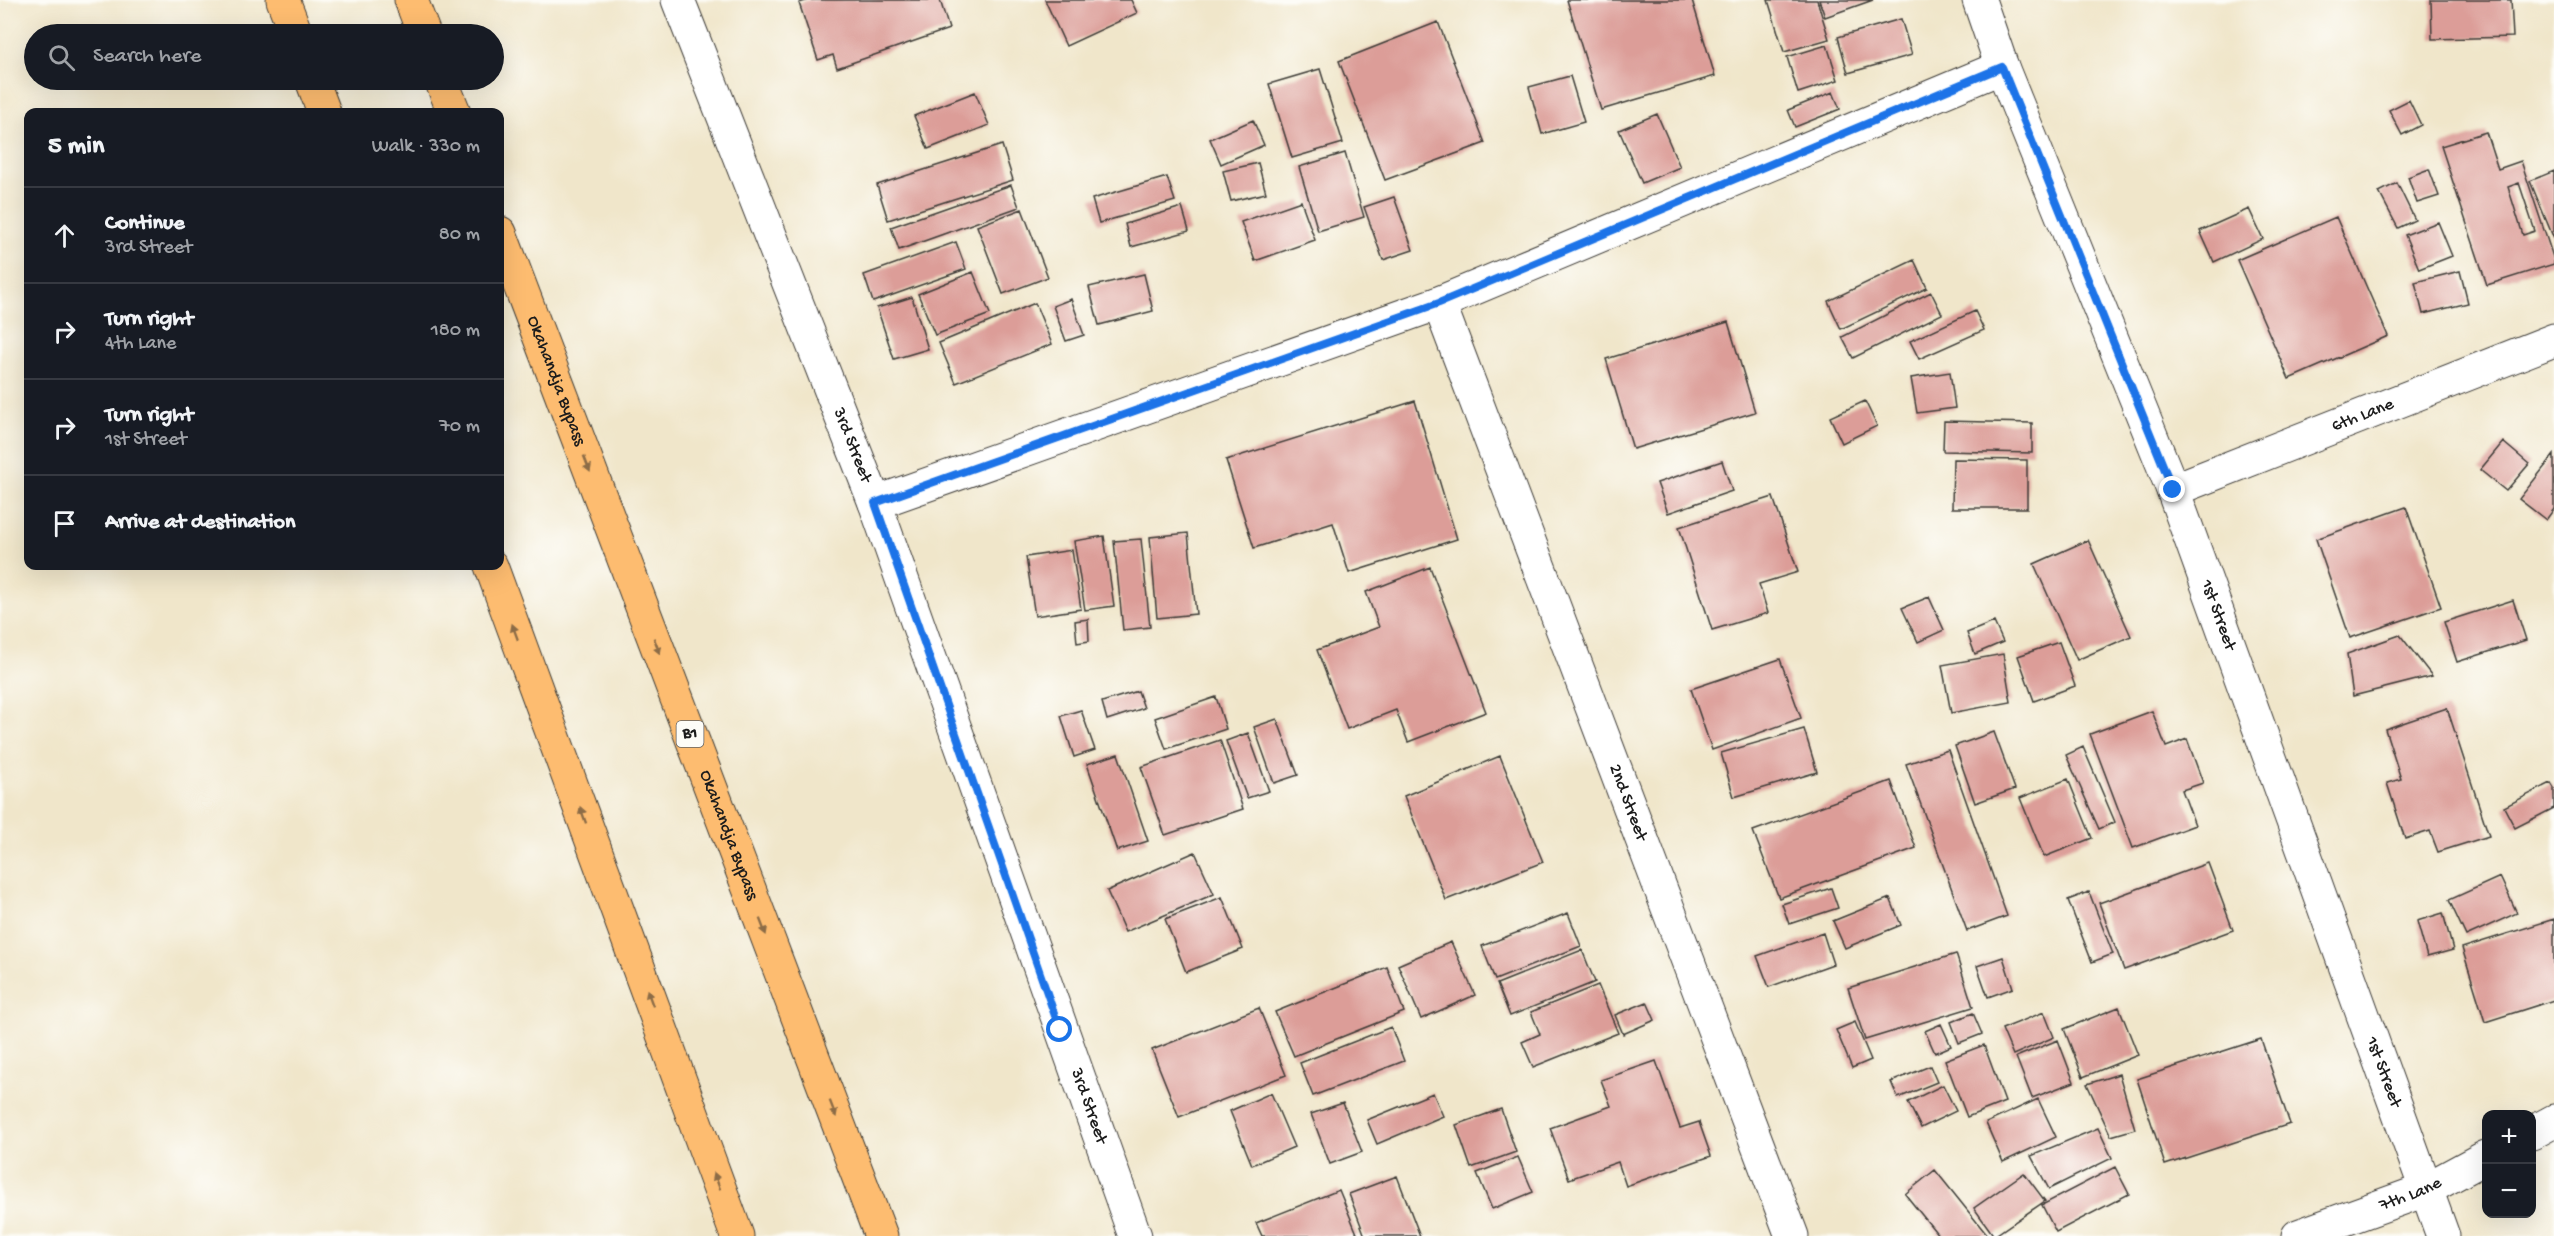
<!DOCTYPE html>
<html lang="en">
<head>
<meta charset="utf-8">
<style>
  :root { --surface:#171b24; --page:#20242c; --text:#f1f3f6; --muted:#9ea1a6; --line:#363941 }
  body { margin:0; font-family:"Gochi Hand",sans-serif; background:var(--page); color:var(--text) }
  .controls { position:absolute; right:18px; bottom:18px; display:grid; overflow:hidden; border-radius:12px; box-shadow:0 6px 24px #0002 }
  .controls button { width:54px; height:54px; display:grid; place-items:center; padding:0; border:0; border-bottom:2px solid var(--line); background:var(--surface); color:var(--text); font:30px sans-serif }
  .stop { position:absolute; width:18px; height:18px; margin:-14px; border:4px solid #1a73e8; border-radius:50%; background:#fff }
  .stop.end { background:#1a73e8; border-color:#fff; box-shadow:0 2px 6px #0008 }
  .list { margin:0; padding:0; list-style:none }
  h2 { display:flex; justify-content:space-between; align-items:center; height:78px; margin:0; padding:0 24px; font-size:26px }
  h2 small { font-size:20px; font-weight:400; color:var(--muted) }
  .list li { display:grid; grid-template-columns:39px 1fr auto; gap:18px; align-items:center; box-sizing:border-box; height:96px; padding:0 24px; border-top:2px solid var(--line) }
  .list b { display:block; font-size:22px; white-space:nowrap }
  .list p { margin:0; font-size:20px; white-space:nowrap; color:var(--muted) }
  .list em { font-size:20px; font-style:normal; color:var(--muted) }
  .icon { flex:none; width:33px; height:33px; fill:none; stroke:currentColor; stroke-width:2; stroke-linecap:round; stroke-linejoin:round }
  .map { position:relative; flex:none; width:2554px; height:1236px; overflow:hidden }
  .search { position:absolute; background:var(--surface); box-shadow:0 6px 24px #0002; left:24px; top:24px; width:480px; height:66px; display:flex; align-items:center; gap:15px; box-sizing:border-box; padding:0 21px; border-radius:33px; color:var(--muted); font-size:22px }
  .panel { position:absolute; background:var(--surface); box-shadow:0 6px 24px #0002; left:24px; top:108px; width:480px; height:462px; border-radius:12px }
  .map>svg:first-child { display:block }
  .building { fill:#dc9d98; fill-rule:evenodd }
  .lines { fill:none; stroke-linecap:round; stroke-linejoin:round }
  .minor-casing { stroke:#3c3a36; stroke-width:35 }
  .highway-casing { stroke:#3c3a36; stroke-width:35 }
  .minor { stroke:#fff; stroke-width:33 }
  .highway { stroke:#fdbc6f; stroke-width:33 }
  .oneway { fill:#8c6c46 }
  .route { stroke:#1a73e8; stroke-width:8 }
  .labels { text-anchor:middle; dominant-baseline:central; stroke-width:4.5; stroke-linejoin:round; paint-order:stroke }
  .shield { fill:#fdfcf7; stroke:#605f5e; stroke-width:1.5 }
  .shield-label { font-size:16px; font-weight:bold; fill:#1c1c1c }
  .street-label { font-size:18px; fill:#1c1c1c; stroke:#fdfcf7 }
</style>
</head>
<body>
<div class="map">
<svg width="2554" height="1236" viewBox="0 0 2554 1236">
  <rect width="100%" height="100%" fill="#fdfcf7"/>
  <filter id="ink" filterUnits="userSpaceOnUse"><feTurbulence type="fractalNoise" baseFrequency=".0167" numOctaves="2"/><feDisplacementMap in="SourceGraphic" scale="12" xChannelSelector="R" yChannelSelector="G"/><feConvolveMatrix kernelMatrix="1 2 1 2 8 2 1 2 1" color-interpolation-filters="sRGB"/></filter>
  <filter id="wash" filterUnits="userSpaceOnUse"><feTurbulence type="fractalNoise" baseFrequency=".008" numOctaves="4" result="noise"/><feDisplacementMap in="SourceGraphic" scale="24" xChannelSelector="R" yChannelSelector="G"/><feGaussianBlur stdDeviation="1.35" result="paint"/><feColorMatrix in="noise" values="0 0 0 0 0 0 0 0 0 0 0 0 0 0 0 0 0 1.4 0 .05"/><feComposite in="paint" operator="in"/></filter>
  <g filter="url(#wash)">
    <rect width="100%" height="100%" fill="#f0e6ca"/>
    <g id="blocks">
      <!-- building -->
      <path class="building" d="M809,0H940L949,29L837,68L833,55L818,60L799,3Z
        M1045,0H1131L1137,13L1066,46Z
        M1567,0H1692L1715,76L1601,110Z
        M1768,0H1817L1829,39L1784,52Z
        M1819,0H1873L1825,17Z
        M2431,0H2511L2513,37L2432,39Z
        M1901,19L1912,55L1848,73L1838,37Z
        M1438,22L1485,143L1385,180L1339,61Z
        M1827,45L1838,80L1798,93L1787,57Z
        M1320,69L1343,143L1292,158L1269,84Z
        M1570,76L1584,122L1542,134L1529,87Z
        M975,92L989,125L928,149L914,116Z
        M1833,92L1840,109L1795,127L1788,110Z
        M2409,100L2421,125L2402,135L2389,110Z
        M1657,114L1680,167L1642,183L1619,130Z
        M1253,120L1264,145L1221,164L1210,139Z
        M2486,132L2498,169L2521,161L2554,260V264L2487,285L2441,146ZM2519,183L2535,231L2523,235L2508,187Z
        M1002,145L1013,180L888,220L877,185Z
        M1345,153L1364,217L1318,231L1299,167Z
        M1258,163L1266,193L1231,201L1223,171Z
        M2429,169L2439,196L2417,203L2408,177Z
        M2554,171V239L2530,181Z
        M1167,177L1175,201L1099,223L1092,199Z
        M2397,183L2415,220L2398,228L2379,192Z
        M1011,185L1019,207L899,250L891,227Z
        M1394,197L1413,250L1383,260L1364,207Z
        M1301,201L1315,240L1255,261L1241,222Z
        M1182,207L1189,231L1131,247L1125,224Z
        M1022,209L1048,277L1003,294L977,226Z
        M2249,209L2263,239L2214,262L2200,231Z
        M2336,217L2388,336L2289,379L2237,260Z
        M2438,222L2452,256L2419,269L2405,235Z
        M956,242L966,269L873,302L864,275Z
        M1914,260L1927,288L1841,329L1828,301Z
        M2460,271L2468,303L2423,314L2415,282Z
        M973,272L990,314L935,335L918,294Z
        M1144,274L1153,311L1099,325L1089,287Z
        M1931,292L1942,314L1853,358L1842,337Z
        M912,297L928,349L894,359L877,308Z
        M1071,299L1084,335L1066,341L1053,306Z
        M1035,303L1052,344L956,383L939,343Z
        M1975,311L1984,330L1919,359L1910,341Z
        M1728,322L1755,412L1633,449L1606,359Z
        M1950,372L1955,408L1917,413L1911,378Z
        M1415,401L1457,539L1349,573L1333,523L1254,548L1226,460Z
        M1865,401L1877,426L1842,443L1830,417Z
        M1944,421L2032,423V453L1943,451Z
        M2503,442L2529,464L2506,491L2480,470Z
        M2554,455V509L2546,520L2519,499Z
        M1953,459L2027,460V508H1952Z
        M1722,461L1732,491L1668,513L1657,483Z
        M1773,497L1798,572L1759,584L1768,613L1712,630L1679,527Z
        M2406,507L2441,607L2350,638L2316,539Z
        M1188,533L1196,614L1157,618L1150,537Z
        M1104,536L1114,606L1085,610L1074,541Z
        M1141,539L1150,627L1123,630L1114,541Z
        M2088,540L2131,636L2077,660L2034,564Z
        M1072,550L1081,609L1035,616L1026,557Z
        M1430,567L1486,712L1408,742L1396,710L1347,729L1317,650L1379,627L1366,592Z
        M1929,597L1944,630L1918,642L1902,608Z
        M2513,600L2526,640L2457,662L2444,622Z
        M1088,619L1089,641L1077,643L1075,621Z
        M1994,622L2003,642L1975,654L1967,633Z
        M2400,635L2432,676L2353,696L2347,654Z
        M2059,642L2075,686L2034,701L2018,656Z
        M2003,654L2011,702L1951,713L1942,665Z
        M1780,659L1801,718L1712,750L1691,689Z
        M1138,691L1144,708L1107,720L1102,702Z
        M1216,697L1226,729L1166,749L1155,718Z
        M2447,708L2489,836L2438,852L2430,831L2405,839L2387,783L2401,779L2385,729Z
        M1081,710L1095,750L1074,757L1061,716Z
        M2152,711L2166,747L2187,739L2203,783L2182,790L2195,825L2133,848L2090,734Z
        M1277,719L1298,775L1274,783L1254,727Z
        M1804,729L1817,772L1734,797L1721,753Z
        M1994,732L2015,789L1975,803L1955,746Z
        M1248,733L1269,791L1247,798L1226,741Z
        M1220,740L1243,809L1165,835L1141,767Z
        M2083,747L2115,822L2099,829L2066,755Z
        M1948,750L2007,916L1967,931L1906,764Z
        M1118,754L1148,841L1117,851L1087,764Z
        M1500,756L1543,862L1446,900L1404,796Z
        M2068,779L2092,838L2044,857L2020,798Z
        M1891,781L1916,848L1779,898L1753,831Z
        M2551,783L2554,788V808L2515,828L2504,807Z
        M1195,852L1214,894L1125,932L1107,891Z
        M2208,863L2233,930L2124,970L2099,903Z
        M2500,877L2517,913L2466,936L2449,900Z
        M1831,888L1838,908L1789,924L1782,904Z
        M2089,892L2113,954L2092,962L2068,900Z
        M1222,897L1243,949L1186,972L1165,919Z
        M1890,898L1901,925L1845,948L1833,921Z
        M1568,913L1581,946L1495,980L1482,946Z
        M2443,913L2453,950L2427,957L2417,921Z
        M2554,919V1000L2485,1022L2462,948Z
        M1823,933L1833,964L1769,987L1757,956Z
        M1451,942L1475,995L1421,1019L1398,965Z
        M1582,950L1595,982L1510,1016L1497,984Z
        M1956,954L1973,1007L1865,1040L1848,988Z
        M2003,957L2013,988L1988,997L1977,966Z
        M1387,967L1404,1012L1294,1056L1275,1012Z
        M1598,985L1618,1033L1533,1067L1522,1042L1540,1034L1531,1012Z
        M1647,1002L1655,1020L1623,1034L1615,1015Z
        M2119,1007L2138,1055L2083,1077L2064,1029Z
        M1259,1008L1286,1075L1179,1117L1152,1050Z
        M2044,1012L2054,1037L2013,1055L2002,1029Z
        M1973,1013L1982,1034L1959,1043L1951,1022Z
        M1855,1022L1871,1060L1852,1068L1836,1030Z
        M1941,1024L1951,1046L1935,1053L1925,1031Z
        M1391,1027L1404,1061L1313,1096L1300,1063Z
        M2261,1039L2290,1124L2165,1165L2137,1079Z
        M2058,1040L2074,1082L2032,1098L2016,1057Z
        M1984,1045L2005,1102L1967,1117L1945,1060Z
        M1656,1061L1680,1128L1699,1122L1711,1156L1626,1186L1618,1162L1569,1179L1550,1128L1611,1106L1601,1080Z
        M1930,1066L1937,1082L1898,1098L1891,1082Z
        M2119,1074L2135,1129L2111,1136L2087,1084Z
        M1943,1085L1956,1111L1921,1128L1908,1102Z
        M1271,1093L1294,1147L1252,1165L1230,1111Z
        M1433,1093L1443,1116L1377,1144L1367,1120Z
        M2038,1099L2056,1137L2003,1162L1986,1123Z
        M1343,1103L1362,1152L1330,1164L1311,1114Z
        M1501,1109L1516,1152L1471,1168L1456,1125Z
        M2098,1128L2112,1158L2049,1189L2031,1156Z
        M1518,1157L1533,1192L1492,1209L1477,1173Z
        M2115,1167L2129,1194L2056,1232L2042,1205Z
        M1935,1170L1988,1236H1939L1905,1194Z
        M2024,1173L2045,1201L1994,1236L1974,1208Z
        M1397,1176L1420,1236H1365L1349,1194Z
        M1339,1190L1358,1236H1262L1256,1223Z"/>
    </g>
  </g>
  <g filter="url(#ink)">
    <use href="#blocks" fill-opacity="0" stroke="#3c3a36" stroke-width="1.5"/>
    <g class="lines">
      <!-- minor casing -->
      <g class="minor-casing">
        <g id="minor">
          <path id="s1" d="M678,0L875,503L1135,1236"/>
          <path id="s2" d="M1979,0L2002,67L2173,490L2443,1236"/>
          <path id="s3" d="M1439,303L1792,1236"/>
          <path id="s4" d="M2173,490L2554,340"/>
          <path d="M875,503L1439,303L2002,67"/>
          <path d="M2532,1133L2554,1121"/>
          <path id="s5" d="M2298,1236L2425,1190L2486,1157"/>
        </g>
      </g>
      <!-- highway casing -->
      <g class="highway-casing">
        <g id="highway">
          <path d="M283,0L296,34"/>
          <path d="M411,0L424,34"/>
          <path d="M312,80L324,112"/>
          <path d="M441,80L454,112"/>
          <path id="s6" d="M500,233L881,1236"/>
          <path d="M491,566L737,1236"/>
        </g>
      </g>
      <!-- minor -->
      <use href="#minor" class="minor"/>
      <!-- highway -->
      <use href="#highway" class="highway"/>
    </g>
    <!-- one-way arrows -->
    <defs><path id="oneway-solid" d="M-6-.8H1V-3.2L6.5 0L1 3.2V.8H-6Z" transform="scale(1.5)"/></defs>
    <g class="oneway">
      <use href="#oneway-solid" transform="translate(587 464) rotate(69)"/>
      <use href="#oneway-solid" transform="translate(515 632) rotate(-110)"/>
      <use href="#oneway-solid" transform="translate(657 646) rotate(69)"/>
      <use href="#oneway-solid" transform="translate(583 815) rotate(-110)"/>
      <use href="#oneway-solid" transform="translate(763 927) rotate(69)"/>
      <use href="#oneway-solid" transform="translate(650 998) rotate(-110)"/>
      <use href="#oneway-solid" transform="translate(833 1109) rotate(69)"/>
      <use href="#oneway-solid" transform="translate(717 1181) rotate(-110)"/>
    </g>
  </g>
  <g class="lines" filter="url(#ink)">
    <!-- route -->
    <path class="route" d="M1060,1030L875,503L1439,303L2002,67L2173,490"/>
  </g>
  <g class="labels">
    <!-- shield labels -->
    <rect class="shield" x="676.5" y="721" width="27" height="26" rx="4.5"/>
    <g class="shield-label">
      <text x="690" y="734">B1</text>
    </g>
    <!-- street labels -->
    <g class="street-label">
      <text stroke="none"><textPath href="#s6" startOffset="158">Okahandja Bypass</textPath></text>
      <text stroke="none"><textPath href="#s4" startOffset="204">6th Lane</textPath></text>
      <text stroke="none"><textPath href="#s1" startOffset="478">3rd Street</textPath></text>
      <text stroke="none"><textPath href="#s2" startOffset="660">1st Street</textPath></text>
      <text stroke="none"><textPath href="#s3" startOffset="534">2nd Street</textPath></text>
      <text stroke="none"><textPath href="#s6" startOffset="644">Okahandja Bypass</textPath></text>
      <text stroke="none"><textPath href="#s2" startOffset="1146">1st Street</textPath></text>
      <text stroke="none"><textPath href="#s1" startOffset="1180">3rd Street</textPath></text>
      <text stroke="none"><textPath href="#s5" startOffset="120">7th Lane</textPath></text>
    </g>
  </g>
</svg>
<div class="controls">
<button>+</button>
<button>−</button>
</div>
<div class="stop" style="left:1060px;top:1030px"></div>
<div class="stop end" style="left:2173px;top:490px"></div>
<div class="search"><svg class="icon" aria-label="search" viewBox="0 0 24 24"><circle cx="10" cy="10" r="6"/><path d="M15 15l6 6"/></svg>Search here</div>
<section class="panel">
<h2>5 min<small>Walk · 330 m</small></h2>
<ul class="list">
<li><svg class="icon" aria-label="ahead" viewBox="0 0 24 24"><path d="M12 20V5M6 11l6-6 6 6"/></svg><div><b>Continue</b><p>3rd Street</p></div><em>80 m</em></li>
<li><svg class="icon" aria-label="right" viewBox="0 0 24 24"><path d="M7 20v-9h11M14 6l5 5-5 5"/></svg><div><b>Turn right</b><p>4th Lane</p></div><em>180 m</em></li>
<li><svg class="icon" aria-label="right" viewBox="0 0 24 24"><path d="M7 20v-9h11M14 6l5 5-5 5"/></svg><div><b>Turn right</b><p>1st Street</p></div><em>70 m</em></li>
<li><svg class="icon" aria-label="arrive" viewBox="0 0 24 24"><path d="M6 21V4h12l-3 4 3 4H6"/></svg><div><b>Arrive at destination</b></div></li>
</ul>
</section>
</div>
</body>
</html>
